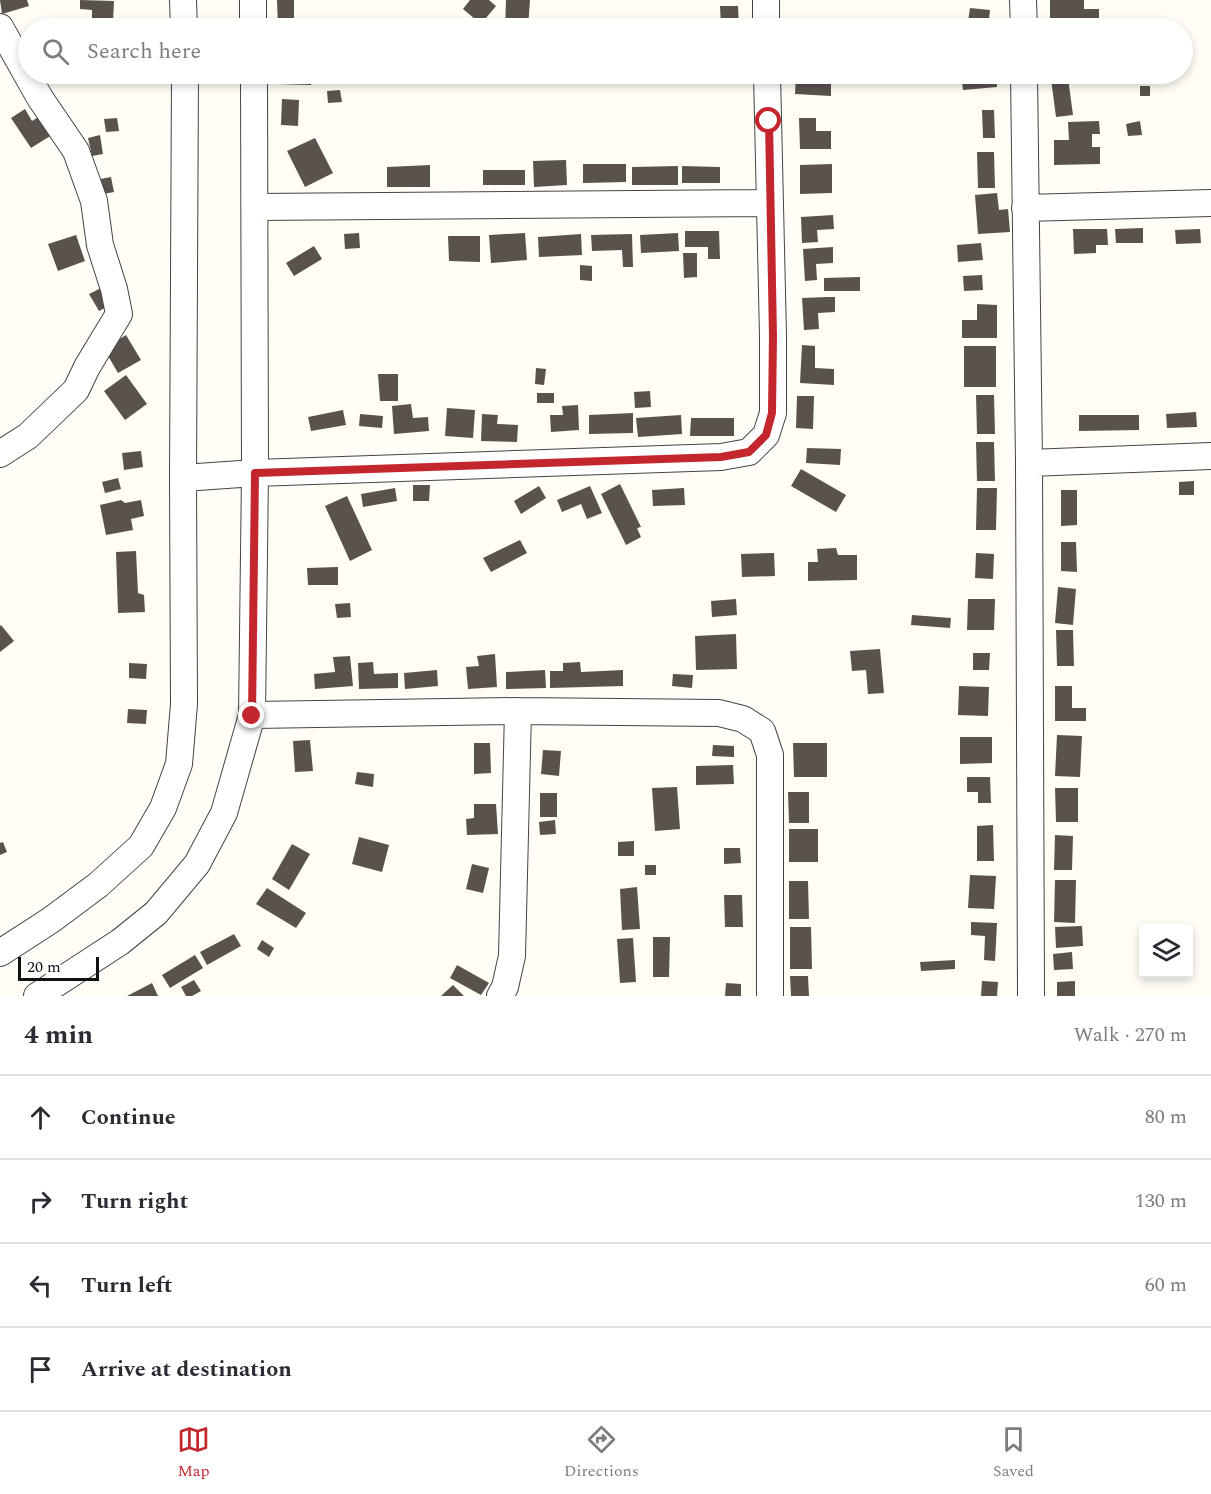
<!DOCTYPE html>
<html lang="en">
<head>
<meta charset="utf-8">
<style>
  :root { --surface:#fff; --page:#f7f7f7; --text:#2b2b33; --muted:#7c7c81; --line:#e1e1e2; --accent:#c4262e }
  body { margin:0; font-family:Spectral,serif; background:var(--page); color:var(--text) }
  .controls { position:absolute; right:18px; bottom:18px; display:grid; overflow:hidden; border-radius:6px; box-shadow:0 3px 9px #0003 }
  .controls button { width:54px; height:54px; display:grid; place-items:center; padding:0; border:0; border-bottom:2px solid var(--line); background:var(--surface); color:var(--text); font:30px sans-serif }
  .scale { position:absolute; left:18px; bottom:15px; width:81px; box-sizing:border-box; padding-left:6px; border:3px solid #111; border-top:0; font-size:16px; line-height:21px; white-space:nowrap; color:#111; -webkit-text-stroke:4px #fff; paint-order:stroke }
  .stop { position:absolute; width:18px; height:18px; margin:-14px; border:4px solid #c4262e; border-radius:50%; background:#fff }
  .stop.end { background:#c4262e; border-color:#fff; box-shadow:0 2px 6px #0008 }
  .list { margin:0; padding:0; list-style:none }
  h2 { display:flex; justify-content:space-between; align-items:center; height:78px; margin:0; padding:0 24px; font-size:26px }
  h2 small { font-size:20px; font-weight:400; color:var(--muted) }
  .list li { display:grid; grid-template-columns:39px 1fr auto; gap:18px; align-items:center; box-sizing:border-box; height:84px; padding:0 24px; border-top:2px solid var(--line) }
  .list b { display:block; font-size:22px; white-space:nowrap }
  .list em { font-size:20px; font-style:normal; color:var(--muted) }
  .icon { flex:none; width:33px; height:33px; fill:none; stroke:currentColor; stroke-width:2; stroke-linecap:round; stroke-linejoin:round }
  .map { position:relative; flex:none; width:1211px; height:996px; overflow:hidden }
  .search { position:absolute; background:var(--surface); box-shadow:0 3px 9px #0003; left:18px; right:18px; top:18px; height:66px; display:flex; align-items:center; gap:15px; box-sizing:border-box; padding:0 21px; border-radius:33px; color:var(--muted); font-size:22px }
  .sheet { height:414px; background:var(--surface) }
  nav { display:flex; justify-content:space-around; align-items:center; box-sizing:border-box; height:84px; border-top:2px solid var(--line); background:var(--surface); font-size:16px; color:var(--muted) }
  nav a { display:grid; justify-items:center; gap:3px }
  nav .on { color:var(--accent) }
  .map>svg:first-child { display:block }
  .building { fill:#5a524d }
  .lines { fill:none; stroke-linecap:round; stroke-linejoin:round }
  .minor-casing { stroke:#444; stroke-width:28 }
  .minor { stroke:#fff; stroke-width:26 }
  .route { stroke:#c4262e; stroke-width:8 }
</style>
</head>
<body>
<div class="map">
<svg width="1211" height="996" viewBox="0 0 1211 996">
  <rect width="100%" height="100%" fill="#fffdf5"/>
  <!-- building -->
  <path class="building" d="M0,0H27L29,6L2,14Z
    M80,0L114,1L113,22L92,21V10L80,9Z
    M277,0H294V22H310V28H278Z
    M470,0H489L496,6L481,24L463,9Z
    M506,0H530L528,28H505Z
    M1050,0H1084V9H1099V25H1050Z
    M720,6H738L739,28H721Z
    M970,8L990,10L988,28H967Z
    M277,74H311V85L277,84Z
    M796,74H816V77L831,78V96L795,94Z
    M961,74H996L997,87L963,90Z
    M1068,78L1073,115L1056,117L1051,79Z
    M1140,86H1150V96H1140Z
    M340,90L342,102L328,103L327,91Z
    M282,99L299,100L298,126L281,125Z
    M25,109L32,121L43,114L55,133L31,148L11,118Z
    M982,110H994L995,138H983Z
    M117,118L119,131L106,132L104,119Z
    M799,118H816V131H831V149H800Z
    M1099,121L1100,134H1092V147H1100V164L1054,165V140H1069L1068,122Z
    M1140,121L1142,135L1128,136L1126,124Z
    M100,135L103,154L92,156L88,138Z
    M315,138L333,173L305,187L287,151Z
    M977,152H994L995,188H978Z
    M566,160L567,185L534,187L533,161Z
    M583,164H626V182L583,183Z
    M832,164V193L800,194V165Z
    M430,165V187H387V167Z
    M678,166V185H632V167Z
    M682,166L720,167V183H682Z
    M483,170H525V185H483Z
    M111,177L114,192L98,195L95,180Z
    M997,193L999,210L1008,209L1010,232L978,234L975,195Z
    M833,215L834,229L817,230L818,242L802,243L801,217Z
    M1143,228V243H1116L1115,229Z
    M1073,229H1107L1108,245H1096V253L1074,254Z
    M1200,229L1201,243L1176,244L1175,230Z
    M685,231H719L720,259H708V247H685Z
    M359,233L360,248L345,249L344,234Z
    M525,233L527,260L491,263L489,235Z
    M678,233L679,251L641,253L640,235Z
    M581,234L582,255L539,257L538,237Z
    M632,234L633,267H623L622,250L592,251L591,235Z
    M76,235L85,261L58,271L48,244Z
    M448,236H480V262L449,261Z
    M981,243L983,260L958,262L957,245Z
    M314,246L322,259L294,276L286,263Z
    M833,247V263L816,264L817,280L805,281L803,249Z
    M683,253H697V277L684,278Z
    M580,265L592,266V281L580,280Z
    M982,275L983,290L964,291L963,276Z
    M860,277V291H824V278Z
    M103,287L112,304L99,311L89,294Z
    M827,297H835V312L818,313L819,329L804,330L802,298Z
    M977,304L997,305V338H962V320H977Z
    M126,335L141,360L118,373L104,349Z
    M802,345L815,346V368L834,369V385L800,383Z
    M964,346H996V387H964Z
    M536,368L546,369L544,385L535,384Z
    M378,374H398V401H380Z
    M126,375L147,404L125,420L104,391Z
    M650,391L651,407L635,408L634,392Z
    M537,393H554V403H537Z
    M976,395H994L995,434H977Z
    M797,396H814L813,429L796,428Z
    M411,404L413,418L428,417L429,431L394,434L392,406Z
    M578,405L579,430L551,432L550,415H563L562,406Z
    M447,408L475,410L473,438L445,436Z
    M343,410L346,425L311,431L308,417Z
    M1196,412L1197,427L1167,428L1166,414Z
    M633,413V433L589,434V415Z
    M360,414L383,416L382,428L359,426Z
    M482,414L498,415L497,424L518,425L517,442L481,441Z
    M681,415L682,434L638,437L636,418Z
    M1079,415H1139V430L1079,431Z
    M691,418H734V436H690Z
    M976,442H994L995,481H977Z
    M807,448L841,449L840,465L806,463Z
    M141,451L143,467L124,470L122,453Z
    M801,469L846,495L836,512L791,486Z
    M118,478L121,489L105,493L102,482Z
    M1194,481V495H1179V482Z
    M620,484L641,527L637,528L641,537L626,545L601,494Z
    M413,485H430L429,501H413Z
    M539,486L546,498L521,514L514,501Z
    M590,486L602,513L587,519L581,504L562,512L557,500Z
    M395,488L397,501L363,507L361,494Z
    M684,488L685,505L653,506L652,490Z
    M977,488H997L996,530H976Z
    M1061,490H1077V525L1061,526Z
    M347,496L372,550L350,561L325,506Z
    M121,500L125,503L141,500L144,516L131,519L133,530L106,535L100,505Z
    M520,540L527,553L491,572L483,558Z
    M1061,542H1076L1077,572L1061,571Z
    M836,548L838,555H857V580L808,581V562H818L817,549Z
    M136,551L138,593L144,595L145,612L118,613L116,552Z
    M774,553L775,576L742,577L741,554Z
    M976,553L994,554L993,579L975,578Z
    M338,567V585H308L307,568Z
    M1058,587L1076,589L1073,625L1055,623Z
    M736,599L737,615L712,617L711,601Z
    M968,599H995L994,630H967Z
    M350,603L351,617L337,618L335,604Z
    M912,615L951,618L950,628L911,625Z
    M1,625L14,641L0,652V626Z
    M1056,630H1073L1074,666H1057Z
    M736,634L737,669L696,670L695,636Z
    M880,649L884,693L868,694L866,670L852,671L850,651Z
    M973,653H990L989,670H973Z
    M495,654L497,687L468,689L466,667L479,666L477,656Z
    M350,656L353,686L315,689L314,674L335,672L333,657Z
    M373,662L374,674L398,673V688L359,689L358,663Z
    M580,662L581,672L623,670V686L550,688V671H563V663Z
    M129,663L147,664L146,679L129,678Z
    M437,670L438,686L405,689L404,673Z
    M545,670L546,688L506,689V672Z
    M673,674L693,675L692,688L672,686Z
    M959,686L989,687L988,716L958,715Z
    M1055,686H1072V708H1086V721H1055Z
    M128,709L147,710L146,724L127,723Z
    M1057,735L1082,736L1080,777L1055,776Z
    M960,737H992V763L960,764Z
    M310,740L313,771L295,772L293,741Z
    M474,743H490L491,773L474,774Z
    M793,743H827V777H794Z
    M713,745L734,746V757L712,756Z
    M543,750L561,751L559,776L541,774Z
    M733,765L734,784L696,785V766Z
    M357,772L374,774L373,787L355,784Z
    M967,777H990L991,803H978V792H967Z
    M677,787L680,829L655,831L652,788Z
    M1055,788H1078V822H1056Z
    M788,792H809V823H789Z
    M540,793H557V817H540Z
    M474,804H496L498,834L467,835L466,819L474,818Z
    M555,820L556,834L540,835L539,822Z
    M993,825L994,861H977V826Z
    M789,829H818V862H789Z
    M1055,835L1073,836L1072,870H1054Z
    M359,837L389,845L382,872L352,864Z
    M634,841V856H618V842Z
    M3,842L7,852L0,855V843Z
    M292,844L310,854L289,890L272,879Z
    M724,848H740L741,863L724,864Z
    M472,864L489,868L483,893L466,889Z
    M645,865H656V875H645Z
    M970,875L996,876L994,909L968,908Z
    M1055,880H1076L1075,923L1054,922Z
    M789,881H808L809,919H789Z
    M637,887L640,929L622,930L620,889Z
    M267,888L306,913L296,928L256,904Z
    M724,895H742L743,927H725Z
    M971,922L997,923L995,961L984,960L985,936L971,935Z
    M1082,926L1083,946L1056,948L1055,927Z
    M790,927H811L812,969H790Z
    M234,934L241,946L207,965L200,952Z
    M653,937H670L669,977H653Z
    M633,938L636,982L620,983L617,939Z
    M262,940L274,948L269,957L257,949Z
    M1072,952L1073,969L1054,970L1053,954Z
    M195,955L203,968L170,988L162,975Z
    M955,960V969L921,971L920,962Z
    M457,965L489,983L481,995L450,978Z
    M790,976H808L809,996H791Z
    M194,980L201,991L192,996H186L181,987Z
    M982,981L998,982L997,996H981Z
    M1075,981V996H1057V982Z
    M152,983L158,996H127Z
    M726,983L741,984V996H725Z
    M453,985L464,996H441Z"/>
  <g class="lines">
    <!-- minor casing -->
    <g class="minor-casing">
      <path id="minor" d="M183,0L184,28
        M253,0V28
        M766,0V28
        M1023,0L1024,28
        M0,27L40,98L76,151L94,201L100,245L114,289L119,314L87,367L76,390L28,436L0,454
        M1024,74L1029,463L1031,996
        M256,207L769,203
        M1025,208L1211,203
        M1029,463L1211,456
        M183,478L255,473L721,457L749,452L766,435L773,413V336L767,74
        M252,715L518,711L719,713L743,719L762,731L770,755V996
        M0,953L51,920L98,885L141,846L163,808L179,764L184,704L183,478L185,74
        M37,996L120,942L156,913L197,864L224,813L252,715L255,473L254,74
        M500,996L505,987L512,956L518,711"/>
    </g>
    <!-- minor -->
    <use href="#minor" class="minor"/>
  </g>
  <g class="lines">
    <!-- route -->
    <path class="route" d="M252,716L255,473L721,457L749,452L766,435L772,413L773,336L769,121"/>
  </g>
</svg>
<div class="controls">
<button><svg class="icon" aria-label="layers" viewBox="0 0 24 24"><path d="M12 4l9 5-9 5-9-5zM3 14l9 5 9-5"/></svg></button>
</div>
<div class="scale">20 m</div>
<div class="stop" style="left:769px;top:121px"></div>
<div class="stop end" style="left:252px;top:716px"></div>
<div class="search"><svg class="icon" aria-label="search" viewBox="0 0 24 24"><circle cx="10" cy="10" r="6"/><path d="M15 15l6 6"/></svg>Search here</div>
</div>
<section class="sheet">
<h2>4 min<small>Walk · 270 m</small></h2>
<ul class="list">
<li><svg class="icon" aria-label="ahead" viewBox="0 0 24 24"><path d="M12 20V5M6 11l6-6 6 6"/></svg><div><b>Continue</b></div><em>80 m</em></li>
<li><svg class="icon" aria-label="right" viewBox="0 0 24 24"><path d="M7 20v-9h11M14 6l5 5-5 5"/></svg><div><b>Turn right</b></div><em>130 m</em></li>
<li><svg class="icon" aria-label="left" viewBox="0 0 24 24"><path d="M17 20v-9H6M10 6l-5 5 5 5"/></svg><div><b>Turn left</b></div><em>60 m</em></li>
<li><svg class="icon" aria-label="arrive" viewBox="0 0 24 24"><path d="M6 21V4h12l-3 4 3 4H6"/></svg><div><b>Arrive at destination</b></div></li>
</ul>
</section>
<nav>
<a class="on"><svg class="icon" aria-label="map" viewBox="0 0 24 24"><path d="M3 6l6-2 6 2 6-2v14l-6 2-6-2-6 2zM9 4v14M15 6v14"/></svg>Map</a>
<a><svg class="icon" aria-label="directions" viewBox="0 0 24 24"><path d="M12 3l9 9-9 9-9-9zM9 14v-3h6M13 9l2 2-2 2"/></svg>Directions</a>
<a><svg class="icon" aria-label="saved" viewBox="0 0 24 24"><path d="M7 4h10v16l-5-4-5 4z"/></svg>Saved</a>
</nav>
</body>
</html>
